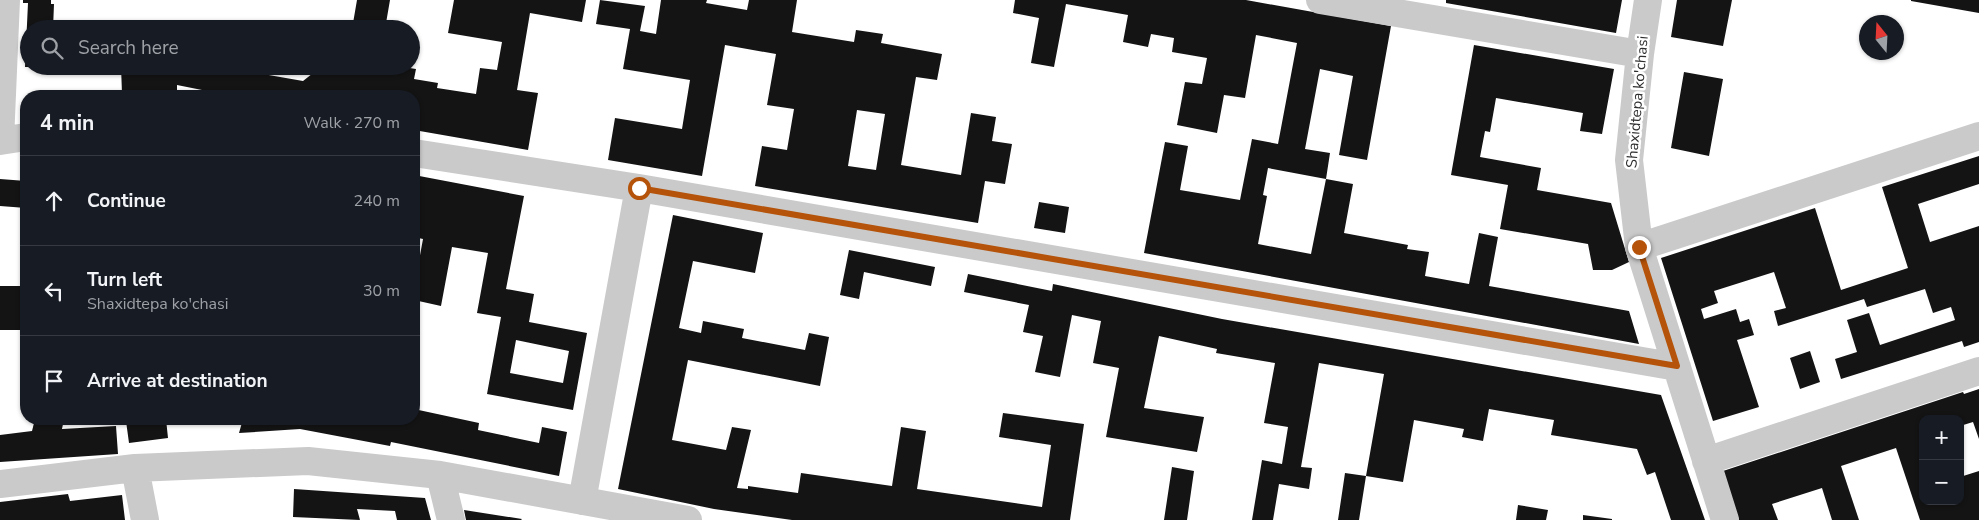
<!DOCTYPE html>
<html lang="en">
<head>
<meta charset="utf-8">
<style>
  :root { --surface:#171b24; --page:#242831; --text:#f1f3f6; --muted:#9ea1a6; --line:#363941 }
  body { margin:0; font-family:"Nunito Sans",sans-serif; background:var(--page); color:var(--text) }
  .controls { position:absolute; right:15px; bottom:15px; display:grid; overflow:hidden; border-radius:10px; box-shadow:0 1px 4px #0004 }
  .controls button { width:45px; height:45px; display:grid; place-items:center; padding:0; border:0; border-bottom:1px solid var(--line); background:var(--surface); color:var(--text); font:25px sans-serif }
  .compass { position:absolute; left:1859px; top:15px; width:45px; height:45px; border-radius:50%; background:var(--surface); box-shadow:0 1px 4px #0004; rotate:342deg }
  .stop { position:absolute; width:15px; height:15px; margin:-11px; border:4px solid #b45309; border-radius:50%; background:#fff }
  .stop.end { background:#b45309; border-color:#fff; box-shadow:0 1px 5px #0008 }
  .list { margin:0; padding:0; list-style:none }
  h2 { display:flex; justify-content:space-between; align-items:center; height:65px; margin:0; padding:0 20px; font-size:21px }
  h2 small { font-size:16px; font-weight:400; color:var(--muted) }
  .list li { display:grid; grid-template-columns:32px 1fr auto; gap:15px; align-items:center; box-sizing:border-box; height:90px; padding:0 20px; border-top:1px solid var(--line) }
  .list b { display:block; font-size:19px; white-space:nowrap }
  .list p { margin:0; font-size:16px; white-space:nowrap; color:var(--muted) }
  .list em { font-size:16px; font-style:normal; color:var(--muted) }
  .icon { flex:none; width:28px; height:28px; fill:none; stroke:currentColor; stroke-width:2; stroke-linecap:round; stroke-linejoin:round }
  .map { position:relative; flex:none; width:1979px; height:520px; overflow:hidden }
  .search { position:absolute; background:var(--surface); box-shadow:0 1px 4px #0004; left:20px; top:20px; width:400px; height:55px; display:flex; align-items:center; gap:12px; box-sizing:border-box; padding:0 18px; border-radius:28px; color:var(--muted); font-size:19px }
  .panel { position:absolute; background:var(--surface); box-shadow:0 1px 4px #0004; left:20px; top:90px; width:400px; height:335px; border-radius:20px }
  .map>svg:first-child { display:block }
  .building { fill:#141414; fill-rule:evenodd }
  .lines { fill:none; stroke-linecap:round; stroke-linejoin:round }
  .minor { stroke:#cacaca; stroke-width:28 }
  .route { stroke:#b45309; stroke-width:6 }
  .labels { text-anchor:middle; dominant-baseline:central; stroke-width:5; stroke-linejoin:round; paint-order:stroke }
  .street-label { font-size:15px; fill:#2d2d2d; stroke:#fff }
</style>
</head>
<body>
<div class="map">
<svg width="1979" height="520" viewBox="0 0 1979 520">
  <rect width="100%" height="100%" fill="#fff"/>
  <!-- building -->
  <path class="building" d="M23,0H51V4H54L53,29H29V67H25L28,3H23Z
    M357,0H390L385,29H352Z
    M454,0H586L582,22L530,13L517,90L538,93L528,150L414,130V96H232L177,85V91L122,94L121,66H221L241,70L242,66H266L263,74L303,81L322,66H397L416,69L414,79L438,83L437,88L476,94L480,68L497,70L502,42L448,33Z
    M600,0L645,6L640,31L656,34L661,0H707L706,3L747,10L749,0H797L792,32L854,42L856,30L883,34L881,43L942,54L937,80L916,77L901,165L961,175L971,113L996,117L992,141L1012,144L1005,184L985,181L978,223L755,186L762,146L787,150L794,109L767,105L776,54L725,45L702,176L608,160L615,118L682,129L690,80L623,69L630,29L596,24ZM857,110L885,114L876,170L848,166Z
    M1015,0H1246L1391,26L1367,160L1339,155L1353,76L1320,69L1305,149L1330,153L1326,179L1268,168L1263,195L1267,196L1258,244L1311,254L1326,179L1353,184L1344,233L1408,245L1407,249L1429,252L1425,276L1469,284L1479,233L1498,237L1489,286L1629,311L1639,344L1144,253L1165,142L1188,146L1180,190L1240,200L1252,139L1278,144L1297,43L1256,35L1245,98L1224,95L1217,133L1177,125L1185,82L1202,84L1207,58L1172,52L1174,38L1151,34L1148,47L1123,42L1128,15L1066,4L1054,67L1031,63L1039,18L1013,13Z
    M1446,0H1622L1616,33L1446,3Z
    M1677,0H1732L1723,46L1671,37Z
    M1911,0H1979V13L1911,1Z
    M1474,45L1614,69L1602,134L1580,131L1583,113L1496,98L1490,132L1485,131L1480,157L1541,168L1537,190L1611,203L1629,262L1612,270H1593L1588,244L1500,229L1508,185L1451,175Z
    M1684,72L1723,79L1709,156L1671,148Z
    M1979,156V184L1918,204L1930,242L1979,226V342L1964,347L1962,341L1841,379L1835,359L1857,352L1847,320L1869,313L1880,345L1955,320L1951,307L1933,313L1925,289L1867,307L1864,299L1778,326L1774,311L1786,308L1774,272L1714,291L1718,303L1701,309L1704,319L1736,309L1740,322L1749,319L1754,335L1737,340L1759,407L1713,421L1661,258L1815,208L1841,290L1908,268L1882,187Z
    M414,175L524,196L506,289L534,294L529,322L587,333L573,410L487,394L501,317L477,313L488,253L452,247L441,306L414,300V288L423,239L414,237ZM516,340L569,351L563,383L510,373Z
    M0,179L26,181V208L0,206Z
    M1039,202L1069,207L1065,233L1034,228Z
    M673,215L763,233L755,273L693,261L679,328L701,333L703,321L744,329L742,338L805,350L809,333L829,337L820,386L688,360L672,440L726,450L732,427L751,430L737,488L748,489V486L798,493L801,473L892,486L901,427L926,431L917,489L1042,507L1051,445L999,437L1003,413L1084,424L1070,520H792L714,509L618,489Z
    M849,250L935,267L931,286L864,272L859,299L840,295Z
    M968,274L1052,291L1053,284L1222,319L1661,395L1705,520H1671L1655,472L1647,475L1637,449L1551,435L1554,420L1489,409L1483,441L1462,437L1464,429L1414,420L1403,482L1366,476L1384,374L1319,363L1301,467L1312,468L1309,489L1279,484L1273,520H1252L1262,460L1282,464L1288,427L1264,423L1275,363L1216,353L1217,349L1159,336L1144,408L1204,417L1197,452L1106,437L1119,368L1093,363L1101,321L1072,315L1060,377L1035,372L1043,336L1023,332L1029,305L964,292Z
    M0,286H26V330H0Z
    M1810,351L1820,382L1800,389L1790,358Z
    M1979,389V439L1973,422L1960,426V419H1923V501H1960V477L1979,471V520H1920L1896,448L1841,466L1859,520H1832L1822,488L1772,504L1778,520H1739L1723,471L1963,392L1964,394Z
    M414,409L479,423L478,430L539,443L542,427L567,432L559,476L391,442L390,446L300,429L239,433L243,419H414Z
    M35,419H64L62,429L116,426L118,454L0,462V435L32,431Z
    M148,419H166L168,438L129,443L126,421Z
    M1172,467L1194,471L1187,520H1164Z
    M1345,473L1366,476L1359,520H1338Z
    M294,489L425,498L431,520H397L395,511L357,509L360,520L293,517Z
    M68,494L70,501L122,495L125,520H0V502Z
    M1518,505L1548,510L1546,520H1516Z
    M464,510L522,519L521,520H466Z
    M1583,515L1612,519V520H1583Z"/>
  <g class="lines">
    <!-- minor -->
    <path class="minor" d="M1320,0L1640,54
      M1648,0L1640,54L1629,160L1639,247L1725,520
      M0,141L6,0
      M0,141L26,137
      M414,153L639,188L1677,367
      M1639,247L1979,136
      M1706,461L1979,371
      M135,468L308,461L440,475L688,520
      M440,475L451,520
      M0,484L135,468L145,520
      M582,501L639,188"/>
  </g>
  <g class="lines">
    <!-- route -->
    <path class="route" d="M639,188L1677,366L1639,247"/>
  </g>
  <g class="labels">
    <!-- street labels -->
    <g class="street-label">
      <text transform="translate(1637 102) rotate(-85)">Shaxidtepa ko'chasi</text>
    </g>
  </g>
</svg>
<div class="controls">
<button>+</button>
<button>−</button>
</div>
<svg class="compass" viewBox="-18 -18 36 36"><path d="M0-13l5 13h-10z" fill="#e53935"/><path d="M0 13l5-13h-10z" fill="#9ea1a6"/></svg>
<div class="stop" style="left:639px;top:188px"></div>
<div class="stop end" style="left:1639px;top:247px"></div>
<div class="search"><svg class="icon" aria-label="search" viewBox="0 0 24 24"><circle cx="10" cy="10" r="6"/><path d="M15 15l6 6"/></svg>Search here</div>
<section class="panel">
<h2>4 min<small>Walk · 270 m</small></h2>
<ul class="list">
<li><svg class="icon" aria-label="ahead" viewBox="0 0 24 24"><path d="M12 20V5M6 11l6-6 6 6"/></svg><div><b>Continue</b></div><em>240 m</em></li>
<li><svg class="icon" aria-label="left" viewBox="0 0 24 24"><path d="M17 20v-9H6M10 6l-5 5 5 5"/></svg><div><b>Turn left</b><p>Shaxidtepa ko'chasi</p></div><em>30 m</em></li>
<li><svg class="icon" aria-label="arrive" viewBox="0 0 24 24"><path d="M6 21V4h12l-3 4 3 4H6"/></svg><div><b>Arrive at destination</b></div></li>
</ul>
</section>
</div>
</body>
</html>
